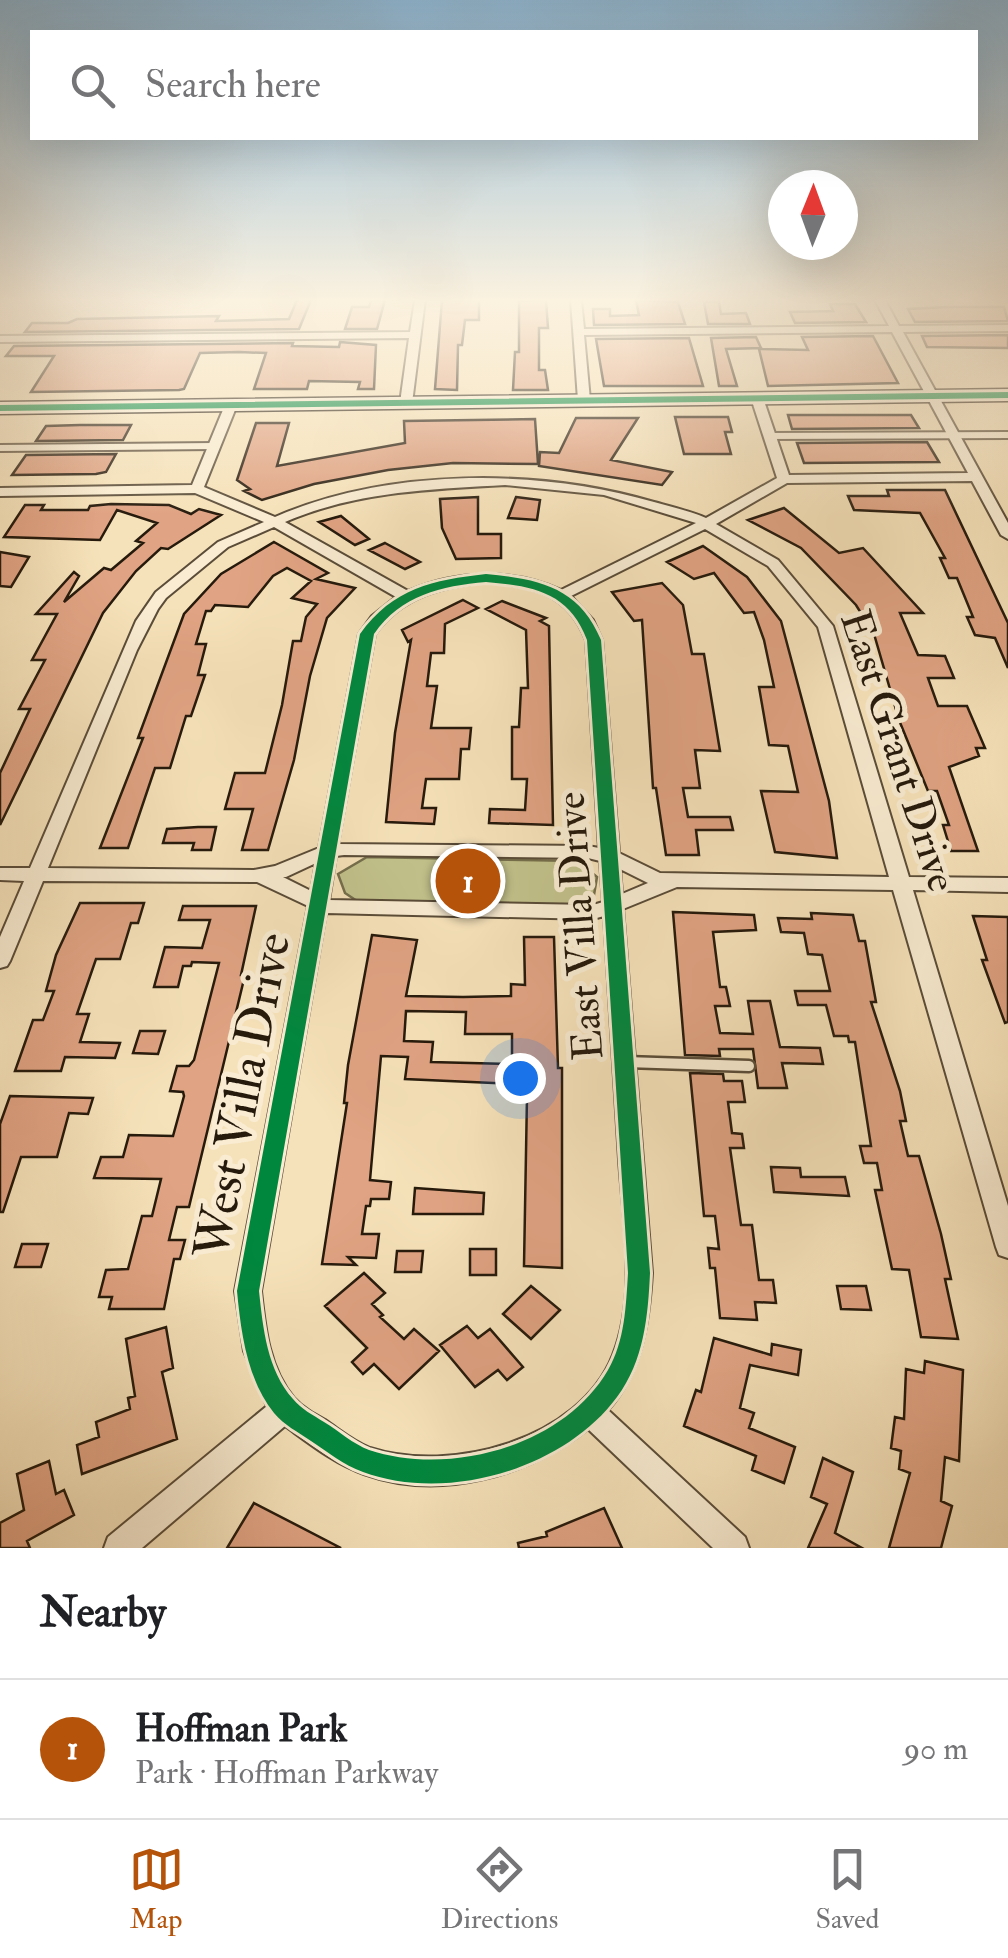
<!DOCTYPE html>
<html lang="en">
<head>
<meta charset="utf-8">
<style>
  :root { --surface:#fff; --page:#f2f2f2; --text:#202124; --muted:#757577; --line:#e0e0e0; --accent:#b45309 }
  body { margin:0; font-family:"IM FELL Double Pica",serif; background:var(--page); color:var(--text) }
  .compass { position:absolute; left:768px; top:170px; width:90px; height:90px; border-radius:50%; background:var(--surface); box-shadow:0 10px 40px #0002; rotate:1deg }
  .you { position:absolute; left:520px; top:1078px; width:35px; height:35px; margin:-25px; border:8px solid #fff; border-radius:50%; background:#1a73e8; box-shadow:0 0 0 15px #1a73e833 }
  .badge { display:grid; place-items:center; width:65px; height:65px; border-radius:50%; background:var(--accent); color:#fff; font-size:32px; font-weight:700 }
  .pin { position:absolute; translate:-50% -50%; border:5px solid #fff; box-shadow:0 2px 10px #0006 }
  .list { margin:0; padding:0; list-style:none }
  h2 { display:flex; justify-content:space-between; align-items:center; height:130px; margin:0; padding:0 40px; font-size:42px }
  h2 small { font-size:32px; font-weight:400; color:var(--muted) }
  .list li { display:grid; grid-template-columns:65px 1fr auto; gap:30px; align-items:center; box-sizing:border-box; height:140px; padding:0 40px; border-top:2px solid var(--line) }
  .list b { display:block; font-size:38px; white-space:nowrap }
  .list p { margin:0; font-size:32px; white-space:nowrap; color:var(--muted) }
  .list em { font-size:32px; font-style:normal; color:var(--muted) }
  .icon { flex:none; width:55px; height:55px; fill:none; stroke:currentColor; stroke-width:2; stroke-linecap:round; stroke-linejoin:round }
  .map { position:relative; flex:none; width:1008px; height:1548px; overflow:hidden }
  .search { position:absolute; background:var(--surface); box-shadow:0 10px 40px #0002; left:30px; right:30px; top:30px; height:110px; display:flex; align-items:center; gap:25px; box-sizing:border-box; padding:0 35px; border-radius:0px; color:var(--muted); font-size:38px }
  .sheet { height:270px; background:var(--surface) }
  nav { display:flex; justify-content:space-around; align-items:center; box-sizing:border-box; height:140px; border-top:2px solid var(--line); background:var(--surface); font-size:28px; color:var(--muted) }
  nav a { display:grid; justify-items:center; gap:5px }
  nav .on { color:var(--accent) }
  .map>svg:first-child { display:block }
  .green { fill:#c2c28c; stroke:#746e4c; stroke-width:2.5 }
  .building { fill:#e0a383; stroke:#261a0c; stroke-width:2.5; fill-rule:evenodd }
  .lines { fill:none; stroke-linecap:round; stroke-linejoin:round }
  .lane-far1-casing { stroke:#5a4c38; stroke-width:10 }
  .lane-casing { stroke:#5a4c38; stroke-width:15 }
  .street-casing { stroke:#5a4c38; stroke-width:4 }
  .secondary-casing { stroke:#261a0c; stroke-width:5 }
  .lane-far1 { stroke:#f9ecd2; stroke-width:6 }
  .lane { stroke:#f9ecd2; stroke-width:10 }
  .street { fill:#f9ecd2; fill-rule:evenodd }
  .secondary { fill:#f9ecd2; fill-rule:evenodd }
  .cycleway-casing { stroke:#f9ecd2; stroke-width:6 }
  .cycleway { fill:#00873e; fill-rule:evenodd }
  .labels { text-anchor:middle; dominant-baseline:central; stroke-width:10; stroke-linejoin:round; paint-order:stroke }
  .street-label { font-size:42px; fill:#261a0c; stroke:#f9ecd2 }
  .near-street-label { font-size:50px; fill:#261a0c; stroke:#f9ecd2 }
</style>
</head>
<body>
<div class="map">
<svg width="1008" height="1548" viewBox="0 0 1008 1548">
  <rect width="100%" height="100%" fill="#f6e2ba"/>
  <filter id="stains"><feTurbulence type="fractalNoise" baseFrequency=".002" numOctaves="4"/><feColorMatrix values="0 0 0 0 .2 0 0 0 0 .09 0 0 0 0 .02 0 0 0 .5 -.17"/></filter>
  <radialGradient id="worn" r=".72"><stop offset=".6" stop-color="#630" stop-opacity="0"/><stop offset="1" stop-color="#630" stop-opacity=".3"/></radialGradient>
  <!-- green -->
  <path class="green" d="M367,857L578,861L597,877L594,895L575,905L357,901L345,893L338,874Z"/>
  <!-- building -->
  <path class="building" d="M297,300H311L299,329L25,332L32,323H68L77,319L219,316L216,321L289,319Z
    M371,300H385L377,329H345L352,307H369Z
    M442,300H479V320H465L462,345H458L457,390L435,389Z
    M546,300L548,328H539V370H545L548,390H513L515,352H519V301Z
    M636,300L678,302L685,324L594,325L593,309H610V316L639,315Z
    M704,302H719L721,314L746,313L750,324H708Z
    M830,304H855L866,322L795,323L790,312L833,311Z
    M948,307H1004L1008,321L915,322L908,309Z
    M1008,335V348L927,347L922,336Z
    M873,336L898,383L768,386L759,349L808,350L802,337Z
    M756,337L761,348L726,349L737,386H719L711,338Z
    M689,338L703,386H604L596,339Z
    M340,342L376,345L374,389H358L360,382L309,381L307,389H254L266,353L239,352L200,353L184,389L179,390L31,392L54,356H6L14,346L293,343L292,346L339,347Z
    M788,415H911L919,428L792,429Z
    M675,417H728L732,432H725L731,454H684Z
    M576,418H638L611,460L672,472L662,485L539,466L540,452L559,453Z
    M535,419L538,464L453,463L388,470L314,484L262,500L244,491L250,489L237,480L256,423H289L277,466L405,443L404,421Z
    M80,425H131L123,440L36,441L46,426Z
    M927,442L939,462L804,463L797,443Z
    M116,454L106,472L96,474L12,475L26,455Z
    M887,490H945L1008,623V668L995,638L975,635L967,617H973L957,578H949L940,558H945L920,513L854,510L848,496H889Z
    M478,497V534H501V558L456,559L442,528L440,499Z
    M516,497L540,500L537,520L508,518Z
    M111,504L169,505L191,514L199,509L221,515L168,549L161,548L136,571L103,613L0,825V773L30,709H19L45,660H32L57,614H36L74,572L79,576L64,602L104,568L111,570L143,543L136,541L157,523L117,510L100,540L4,537L25,505H44L41,510H88L90,506Z
    M784,508L839,553L863,548L923,613H900L918,655L945,656L954,678H928L938,706H967L985,748H976L979,756L949,767L978,851H951L943,825H949L937,791H928L899,720L874,634L856,605L801,548L748,520Z
    M341,516L369,539L355,545L319,522Z
    M274,542L328,573L316,579L355,588L327,618L310,676L294,760L268,850H242L253,809H225L235,773H265L282,705L293,641H301L306,617L317,604L292,598L311,581L287,568L273,576L248,607L215,605L211,611H206L196,644H206L198,675H205L191,716H186L170,768H155L128,848H100L143,738H138L184,614L221,574Z
    M385,543L420,562L405,569L369,550Z
    M703,546L747,577L781,621L829,801L837,858L775,852L761,791L798,792L788,746L769,745L759,687H774L764,640L754,612L744,613L714,573L694,579L667,562Z
    M0,552L29,557L11,587L0,586Z
    M662,583L683,605L692,654H704L720,751L695,750L700,788H683L688,817H730L733,830H696L699,855H666L656,788H653L642,620L634,621L612,592Z
    M463,600L478,608L445,624L444,653H431L427,686H437L431,728H471L469,749H461L459,779H426L422,808H436L434,824L386,822L395,733L411,640L408,642L402,630Z
    M502,601L546,618L540,621L549,626L553,825L489,823L490,809L525,810L527,779H512V727H519L521,688H528L526,630L486,609Z
    M198,827H216L211,850H192L194,843H163L167,829Z
    M80,903H144L138,923H131L120,959H96L77,1014H89L80,1042L120,1043L115,1058L65,1057L61,1071H15L33,1020H43L54,991H46L56,955Z
    M183,906H256L241,975H245L189,1207H177L169,1240H185L180,1259H174L164,1309H109L112,1297H99L106,1270L128,1269L142,1216H152L161,1179L94,1178L101,1157H123L129,1135L173,1136L184,1096L183,1092L170,1091L177,1066H189L194,1060L219,963L192,962L191,966H183L178,987H154L165,947L202,948L210,920H179Z
    M673,912L754,915L756,930L713,932L720,987H726L730,1006H715L720,1033L753,1034L748,1001H770L780,1047L820,1048L823,1064L782,1063L787,1088H758L753,1049H719L720,1056L685,1055Z
    M811,913L853,915L859,941H865L876,1002H871L900,1091L906,1121H900L908,1156H919L941,1234L951,1279H945L958,1339L921,1337L909,1270L892,1269L875,1190H882L877,1163H864L860,1146H871L855,1042H849L848,1036H834L826,1005H798L795,991H830L822,955L808,954L804,933L781,932L778,918L812,919Z
    M973,916L1008,917V1022L1005,1023L982,960H987Z
    M372,935L417,940L406,996L463,997L511,996V984L525,985L524,937H554L558,1068H562V1268L524,1266L527,1096H515V1084L405,1079L408,1057L381,1056L370,1180L391,1182L389,1199H371L370,1206H366L362,1234H379L376,1258L348,1257L356,1265L322,1264L347,1103H344L348,1065ZM406,1011L466,1012L465,1034H512V1064L431,1062L433,1042L404,1041Z
    M140,1031H165L158,1054L133,1053Z
    M690,1073L723,1074L724,1081H742L745,1102H728L732,1133L742,1134L744,1148H730L741,1225H752L759,1280H773L776,1303L755,1302L757,1320L720,1318L715,1268H710L708,1248L719,1249L715,1216H704Z
    M10,1096L93,1098L88,1114L69,1113L57,1157H21L3,1212H0V1124Z
    M771,1167L800,1168L801,1177H845L849,1196L774,1192Z
    M415,1188L484,1193L483,1214H413Z
    M22,1244H48L41,1267H15Z
    M470,1249H496V1275H470Z
    M397,1251H423L421,1272H395Z
    M364,1273L385,1293L372,1304L383,1315L380,1317L404,1339L414,1329L439,1351L399,1389L374,1364L363,1374L352,1362L367,1348L325,1306Z
    M531,1286L560,1310L531,1339L503,1314Z
    M837,1286H866L871,1310L841,1309Z
    M467,1326L478,1338L490,1329L523,1367L507,1380L498,1370L475,1387L440,1345Z
    M166,1327L173,1368L162,1372L177,1439L82,1474L77,1445L99,1437L96,1422L130,1409L128,1398L135,1396L126,1339Z
    M714,1338L771,1355L772,1344L801,1350L798,1375L750,1365L740,1408L754,1413L749,1428L795,1447L784,1483L752,1470L756,1456L684,1426L696,1390L701,1392Z
    M925,1361L963,1370L959,1461L945,1457L941,1501L952,1506L941,1548H889L910,1473L899,1469L901,1451L891,1448L895,1417L904,1419L906,1369L924,1373Z
    M823,1458L853,1472L835,1533L862,1548H808L827,1504L811,1497Z
    M49,1461L56,1494L64,1490L74,1515L27,1541L30,1548H0V1523L24,1510L17,1474Z
    M254,1503L341,1548H227Z
    M604,1508L622,1548H519L518,1543L547,1536L546,1532Z"/>
  <g class="lines">
    <!-- lane-far1 casing -->
    <g class="lane-far1-casing">
      <path id="lane-far1" d="M768,436L1008,435
        M0,448L215,446"/>
    </g>
    <!-- lane casing -->
    <g class="lane-casing">
      <path id="lane" d="M626,1062L749,1066"/>
    </g>
    <!-- street casing -->
    <g class="street-casing">
      <path id="street" d="M415,300H425L412,403L406,406L400,403L409,338L0,342V336L410,332Z
        M571,300H581L584,329L889,326L875,300H885L899,326L1008,325V331L903,332L1008,523V539L1001,535L972,481L787,483L716,524L778,560L833,626L909,877L1008,878V892L913,890L1008,1206V1258L999,1255L996,1247L893,890L677,887L623,909L652,1273C649,1323 642,1371 608,1410L745,1537L749,1548H713L588,1429C527,1477 439,1501 364,1474C335,1464 310,1444 285,1426L142,1548H104L108,1537L267,1406L244,1351L235,1291L308,906L257,882L43,881L10,961L7,966L0,968V937L24,881L0,880V868H30L136,621L156,592L218,542L264,522L195,493L0,496V488L192,485L225,405L231,401L237,405L204,487L275,517C387,468 539,468 654,502C672,507 690,511 706,518L777,478L751,398L757,395L763,398L789,475L968,473L892,332L584,335L590,400L584,403L578,400ZM505,485L604,495L696,523L561,590C512,568 456,570 408,591L285,522C354,492 430,489 505,485ZM274,527L396,597L372,616L359,634L319,848L275,866L254,870L48,868L137,650L158,609L166,598L228,547ZM705,529L768,566L818,627L889,877L660,873L619,853L602,640L593,620L571,596ZM486,582C533,586 568,593 586,640L599,848L588,846L338,844L375,634C402,596 442,587 486,582ZM344,855L588,858L600,861L603,902L593,905L329,900L336,856ZM316,863L311,891L283,877H286ZM620,869L648,883L622,894ZM326,913L593,919L604,916C609,997 614,1078 619,1159C623,1222 637,1294 613,1355C580,1440 450,1474 370,1448C354,1442 340,1430 325,1420C314,1414 303,1408 294,1398C269,1369 265,1328 261,1291Z"/>
    </g>
    <!-- secondary casing -->
    <g class="secondary-casing">
      <path id="secondary" d="M1008,390V400L0,413V403Z"/>
    </g>
    <!-- lane-far1 -->
    <use href="#lane-far1" class="lane-far1"/>
    <!-- lane -->
    <use href="#lane" class="lane"/>
    <!-- street -->
    <use href="#street" class="street"/>
    <!-- secondary -->
    <use href="#secondary" class="secondary"/>
    <!-- cycleway casing -->
    <g class="cycleway-casing">
      <path id="cycleway" d="M1008,392V398L0,411V405Z
        M486,574C539,579 579,587 601,640L650,1273C648,1316 644,1361 617,1397C564,1469 447,1503 363,1472C343,1465 328,1452 311,1441C298,1432 284,1425 274,1413C247,1379 241,1333 237,1291L360,634C393,588 433,580 486,574ZM486,582C533,586 569,592 587,640L628,1273C626,1305 625,1341 608,1370C564,1446 450,1477 369,1450C353,1444 339,1431 324,1422C313,1415 301,1409 293,1399C267,1370 263,1328 259,1291L374,634C401,595 441,586 486,582Z"/>
    </g>
    <!-- cycleway -->
    <use href="#cycleway" class="cycleway"/>
  </g>
  <!-- sky -->
  <linearGradient id="sky" x2="0" y2="1"><stop stop-color="#8cb7d6"/><stop offset="0.58" stop-color="#fbf2e0"/><stop offset="1" stop-color="#fbf2e0" stop-opacity="0"/></linearGradient>
  <rect width="1008" height="517" fill="url(#sky)"/>
  <g class="labels">
    <!-- street labels -->
    <g class="street-label">
      <text transform="translate(898 751) rotate(72)">East Grant Drive</text>
      <text transform="translate(580 926) rotate(-94)">East Villa Drive</text>
    </g>
    <!-- near-street labels -->
    <g class="near-street-label">
      <text transform="translate(243 1096) rotate(-79)">West Villa Drive</text>
    </g>
  </g>
  <rect width="100%" height="100%" filter="url(#stains)"/>
  <rect width="100%" height="100%" fill="url(#worn)"/>
</svg>
<svg class="compass" viewBox="-18 -18 36 36"><path d="M0-13l5 13h-10z" fill="#e53935"/><path d="M0 13l5-13h-10z" fill="#757577"/></svg>
<div class="you"></div>
<div class="pin badge" style="left:468px;top:881px">1</div>
<div class="search"><svg class="icon" aria-label="search" viewBox="0 0 24 24"><circle cx="10" cy="10" r="6"/><path d="M15 15l6 6"/></svg>Search here</div>
</div>
<section class="sheet">
<h2>Nearby<small></small></h2>
<ul class="list">
<li><span class="badge">1</span><div><b>Hoffman Park</b><p>Park · Hoffman Parkway</p></div><em>90 m</em></li>
</ul>
</section>
<nav>
<a class="on"><svg class="icon" aria-label="map" viewBox="0 0 24 24"><path d="M3 6l6-2 6 2 6-2v14l-6 2-6-2-6 2zM9 4v14M15 6v14"/></svg>Map</a>
<a><svg class="icon" aria-label="directions" viewBox="0 0 24 24"><path d="M12 3l9 9-9 9-9-9zM9 14v-3h6M13 9l2 2-2 2"/></svg>Directions</a>
<a><svg class="icon" aria-label="saved" viewBox="0 0 24 24"><path d="M7 4h10v16l-5-4-5 4z"/></svg>Saved</a>
</nav>
</body>
</html>
